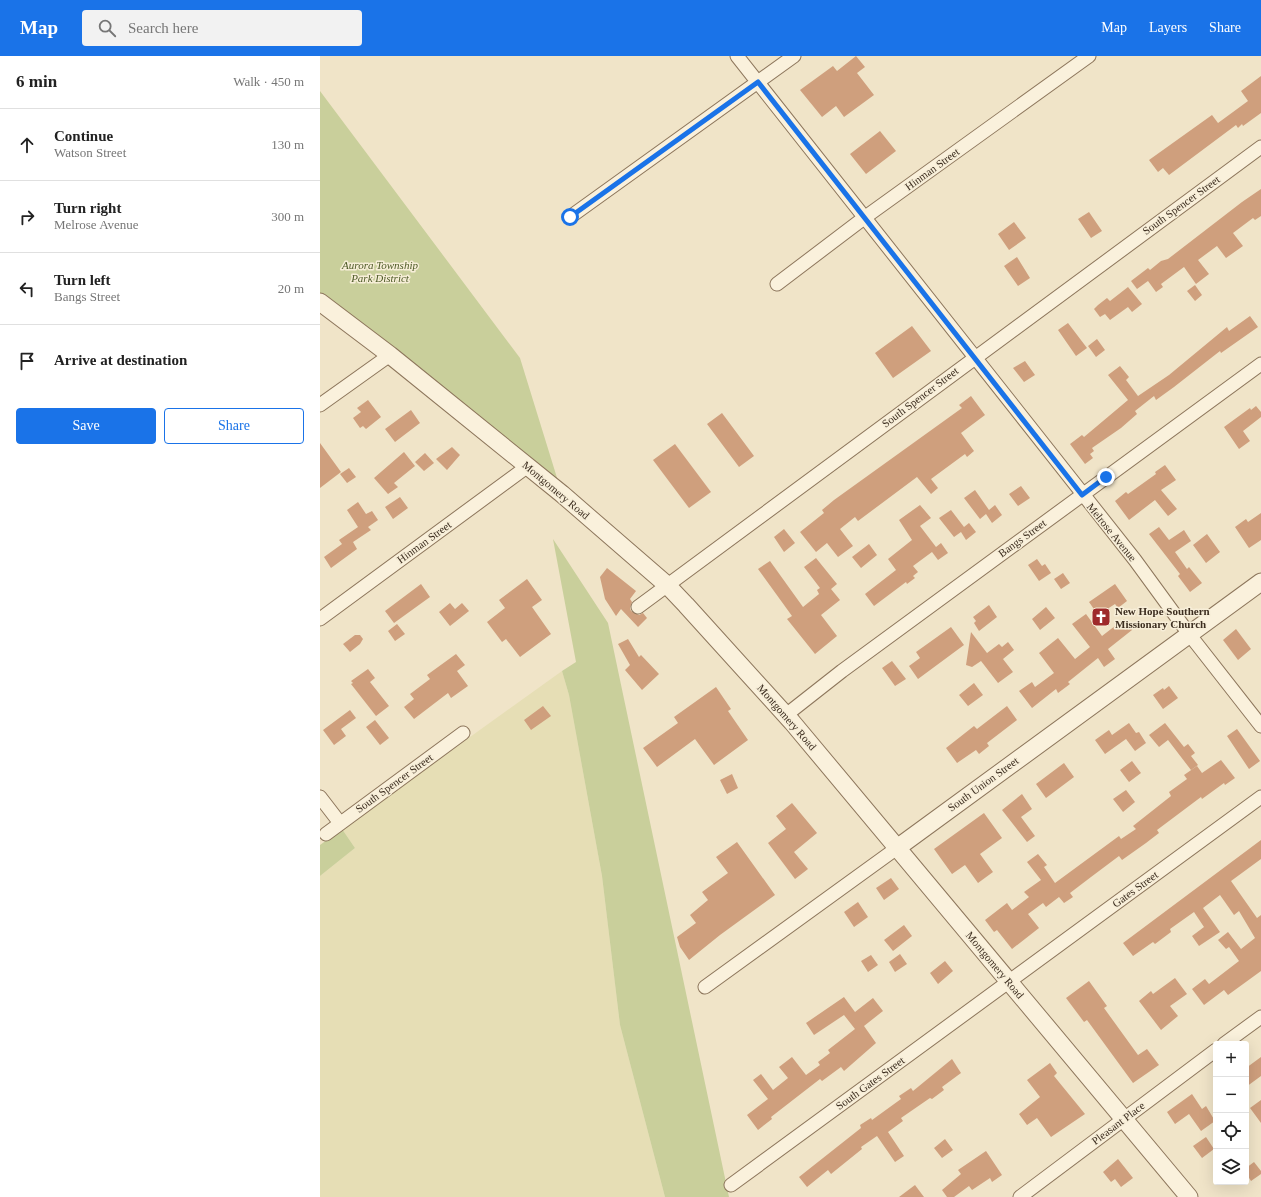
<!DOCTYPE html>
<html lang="en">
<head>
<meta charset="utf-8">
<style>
  :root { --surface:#fff; --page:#f2f2f2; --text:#222; --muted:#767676; --line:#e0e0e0; --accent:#1a73e8 }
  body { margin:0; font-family:Georgia,serif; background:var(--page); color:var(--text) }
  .controls { position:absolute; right:12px; bottom:12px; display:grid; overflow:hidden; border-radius:4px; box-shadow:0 4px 16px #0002 }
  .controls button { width:36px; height:36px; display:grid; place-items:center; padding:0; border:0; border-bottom:1px solid var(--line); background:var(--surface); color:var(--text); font:20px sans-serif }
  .stop { position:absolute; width:12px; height:12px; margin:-9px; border:3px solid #1a73e8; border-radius:50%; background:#fff }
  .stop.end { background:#1a73e8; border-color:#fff; box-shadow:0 1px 4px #0008 }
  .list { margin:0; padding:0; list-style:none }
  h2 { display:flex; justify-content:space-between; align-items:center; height:52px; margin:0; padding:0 16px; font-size:17px }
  h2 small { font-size:13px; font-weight:400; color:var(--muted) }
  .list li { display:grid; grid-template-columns:26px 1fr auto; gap:12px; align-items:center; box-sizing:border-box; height:72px; padding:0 16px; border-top:1px solid var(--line) }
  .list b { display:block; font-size:15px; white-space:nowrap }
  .list p { margin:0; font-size:13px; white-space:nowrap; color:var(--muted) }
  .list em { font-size:13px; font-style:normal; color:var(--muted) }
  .actions { display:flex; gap:8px; padding:12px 16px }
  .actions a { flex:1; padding:9px 0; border:1px solid var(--accent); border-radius:4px; text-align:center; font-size:14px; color:var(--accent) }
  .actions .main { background:var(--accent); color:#fff }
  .icon { flex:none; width:22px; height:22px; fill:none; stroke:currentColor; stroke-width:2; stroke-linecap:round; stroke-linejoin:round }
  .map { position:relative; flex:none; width:941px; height:1141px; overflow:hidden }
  header { display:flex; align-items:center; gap:24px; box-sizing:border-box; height:56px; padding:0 20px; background:var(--accent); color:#fff }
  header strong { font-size:19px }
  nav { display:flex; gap:22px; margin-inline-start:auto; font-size:14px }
  .search { width:280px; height:36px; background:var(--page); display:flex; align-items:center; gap:10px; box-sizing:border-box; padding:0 14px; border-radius:4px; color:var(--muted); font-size:15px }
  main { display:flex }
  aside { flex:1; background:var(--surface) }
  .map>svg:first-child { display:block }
  .farmland { fill:#e6deb5 }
  .green { fill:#c9cf9b }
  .building { fill:#cf9f7d }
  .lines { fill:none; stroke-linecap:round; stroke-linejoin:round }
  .minor-casing { stroke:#8d765c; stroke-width:15 }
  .tertiary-casing { stroke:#8d765c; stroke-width:19 }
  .minor { stroke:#faf1dc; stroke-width:13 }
  .tertiary { stroke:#faf1dc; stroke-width:17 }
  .route { stroke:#1a73e8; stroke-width:5 }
  .labels { text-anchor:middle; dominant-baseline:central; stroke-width:3; stroke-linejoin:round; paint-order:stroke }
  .street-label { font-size:11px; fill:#3d2e20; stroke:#f7eed8 }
  .park-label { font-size:11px; font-style:italic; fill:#4d5a26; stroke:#f7eed8 }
  .poi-label { font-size:11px; font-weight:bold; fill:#3d2e20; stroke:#f7eed8; text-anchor:start }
</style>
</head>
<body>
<header>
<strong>Map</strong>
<div class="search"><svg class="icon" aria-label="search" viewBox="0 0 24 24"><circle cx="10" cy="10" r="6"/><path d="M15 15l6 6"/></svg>Search here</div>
<nav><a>Map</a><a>Layers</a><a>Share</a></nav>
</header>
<main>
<aside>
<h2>6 min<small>Walk · 450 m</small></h2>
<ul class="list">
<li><svg class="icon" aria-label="ahead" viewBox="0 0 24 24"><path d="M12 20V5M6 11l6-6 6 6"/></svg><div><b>Continue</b><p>Watson Street</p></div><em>130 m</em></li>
<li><svg class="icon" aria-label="right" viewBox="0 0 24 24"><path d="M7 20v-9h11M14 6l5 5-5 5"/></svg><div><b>Turn right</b><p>Melrose Avenue</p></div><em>300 m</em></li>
<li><svg class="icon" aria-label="left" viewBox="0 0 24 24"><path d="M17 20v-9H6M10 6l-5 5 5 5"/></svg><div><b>Turn left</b><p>Bangs Street</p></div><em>20 m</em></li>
<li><svg class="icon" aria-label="arrive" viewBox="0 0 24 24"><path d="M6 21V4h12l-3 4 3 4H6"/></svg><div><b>Arrive at destination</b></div></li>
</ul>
<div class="actions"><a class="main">Save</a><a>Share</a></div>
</aside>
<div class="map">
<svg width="941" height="1141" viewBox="0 0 941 1141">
  <rect width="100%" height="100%" fill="#f0e4c8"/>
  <!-- farmland -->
  <path class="farmland" d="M242,615L249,639L282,820L300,969L345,1141H0V820L35,792L22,773Z"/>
  <!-- green -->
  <path class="green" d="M0,35L200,302L242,438L0,246Z
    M233,483L288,567L409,1141H345L300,969L282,820L249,639L242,615L256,606Z
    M22,773L35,792L0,820V789Z"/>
  <!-- building -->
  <path class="building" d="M536,0L545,11L537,17L554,39L524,61L516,50L502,61L480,34L513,10L517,15Z
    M941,20V57L923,70L922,68L918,72L916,69L849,119L843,112L838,116L829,104L892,59L898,67L928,45L921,35Z
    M560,75L576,95L546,118L530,98Z
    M941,133V160L935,164L933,162L913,177L923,190L906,202L897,190L878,204L889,218L876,228L864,211L841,228L843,231L836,236L828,225L817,233L811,225L828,212L830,214L841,205L848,203L922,146Z
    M769,156L782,175L771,182L758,163Z
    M694,166L706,182L689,194L678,178Z
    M697,201L710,222L698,230L684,210Z
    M875,229L882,239L875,245L867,235Z
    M808,231L822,248L812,256L808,251L790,264L785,258L780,261L774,253L778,249L787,242L790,245Z
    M930,260L938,271L901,297L900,295L854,331L836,344L834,340L815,355L817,358L801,372L772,392L774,395L770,398L773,402L765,408L750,388L762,379L764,381L808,344L788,319L800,310L809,321L806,324L818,340L849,319L907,271L909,275Z
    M748,267L767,292L756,300L738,274Z
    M592,270L611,295L573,322L555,297Z
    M777,283L785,294L776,301L768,290Z
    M705,305L715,319L704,326L693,312Z
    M651,340L665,359L641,377L654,395L647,401L645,398L611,423L618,432L611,438L597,421L538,465L535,461L520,473L533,490L518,501L507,487L496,496L480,476L504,457L502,454L514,444L642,352L639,349Z
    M48,344L61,361L46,373L43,370L40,372L33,362L41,356L37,352Z
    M936,350L941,356V361L923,375L930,385L919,393L904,371L930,352L931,354Z
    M91,354L100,367L75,386L65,373Z
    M402,357L434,400L419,411L387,368Z
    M0,387L21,416L0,432Z
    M355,388L391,436L369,452L333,404Z
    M132,391L140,399L127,414L116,403Z
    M84,396L95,410L74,427L78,431L68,438L54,422Z
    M105,397L114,407L104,415L95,406Z
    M845,409L856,424L841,434L857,453L848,460L835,444L809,464L795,445L806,436L808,438L836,418L835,416Z
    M29,412L36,421L27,427L20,418Z
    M701,430L710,442L698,450L689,438Z
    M655,434L669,454L675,449L682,459L672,467L666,458L660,463L644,442Z
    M80,441L88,452L73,463L65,451Z
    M38,446L46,458L52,455L58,464L48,471L51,474L33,486L37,493L11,512L4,501L22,488L19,484L38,471L27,454Z
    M600,449L611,462L600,470L616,491L621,487L628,497L618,504L612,496L593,510L598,516L593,520L595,522L587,528L586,526L554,550L545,538L576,514L568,503L592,484L579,464Z
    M631,454L644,471L649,467L656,476L646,484L641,476L634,481L619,462Z
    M941,457V484L929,492L915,471L926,463L928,466Z
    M839,471L849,484L864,474L871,485L855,496L867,513L869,511L882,527L870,536L858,520L860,518L829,478Z
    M464,473L475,487L464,496L454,481Z
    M887,478L900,496L886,507L873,489Z
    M549,488L557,499L541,512L532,501Z
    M496,502L517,528L511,533L520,544L501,559L517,580L495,598L467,563L472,560L438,513L450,505L483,551L499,538L497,534L500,532L484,511Z
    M717,503L722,510L725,508L731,517L719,525L708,509Z
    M287,512L316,535L310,543L312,546L310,552L311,555L319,559L323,557L327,562L318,571L301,553L296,560L285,543L280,521Z
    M743,517L750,527L741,533L734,523Z
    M207,523L222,544L212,551L231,578L200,601L186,583L182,586L167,566L185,552L179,544Z
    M101,528L110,541L74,567L65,555Z
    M795,528L807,545L798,552L795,548L778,559L769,546Z
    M130,547L135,553L142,547L149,555L130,570L119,556Z
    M669,549L677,561L659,575L654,567L656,565L653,561Z
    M726,551L735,562L720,574L712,563Z
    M766,558L782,580L804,563L812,574L788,593L795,603L784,611L778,602L748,626L750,628L738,637L736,633L712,652L699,635L712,626L715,631L734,617L719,597L738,582L755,603L770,591L752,568Z
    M77,568L85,578L75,585L68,575Z
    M631,571L644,589L598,623L589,610L600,602L596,596Z
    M916,573L931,593L918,604L903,584Z
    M651,576L667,597L679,588L682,591L688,586L694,594L683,603L693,616L678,627L661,605L652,611L646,609Z
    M35,579H40L43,583L40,588L30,596L23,588Z
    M308,583L319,601L321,599L339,618L322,634L305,614L310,609L298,588Z
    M136,598L145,609L137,615L148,630L131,642L128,637L94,663L84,651L94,643L90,638L110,623L107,619Z
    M572,605L586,623L575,630L562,612Z
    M48,613L55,622L50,626L69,650L56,660L31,628L33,627L31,625Z
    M654,627L663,639L648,650L639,639Z
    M849,630L858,642L843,653L833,639L843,632L844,634Z
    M396,631L411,653L408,655L428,684L394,709L375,683L337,711L323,692L358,667L354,661Z
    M223,650L231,660L211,674L204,664Z
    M687,650L697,664L667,687L669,690L659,698L656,694L637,707L626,692L654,670L657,673Z
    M30,654L36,662L21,673L26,680L14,689L3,674Z
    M55,664L69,682L60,689L46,671Z
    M809,667L816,677L819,676L826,687L815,695L806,683L785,698L775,684L789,674L792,679Z
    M845,667L864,691L868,688L875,697L871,700L878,709L871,714L848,684L839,691L829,679Z
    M917,673L940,705L929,713L907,680Z
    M901,704L915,722L905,729L904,727L882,743L881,741L837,774L839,777L826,787L802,804L799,800L771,821L750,837L753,841L744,847L739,841L726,851L723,847L708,858L719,872L692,893L677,874L674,876L665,864L687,847L692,854L709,841L704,836L721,824L707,806L718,798L727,809L724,811L735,827L799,780L801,783L816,773L813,770L851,740L849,736L867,723L864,719L877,710L882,717Z
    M812,705L821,717L809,726L800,714Z
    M744,707L754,721L726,742L716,728Z
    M412,718L418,732L407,738L400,724Z
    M806,734L815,746L803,756L793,743Z
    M702,738L712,753L701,761L715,780L707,786L682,754Z
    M472,747L497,777L474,796L488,813L475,823L448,787L466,773L456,760Z
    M664,757L682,782L660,798L673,816L658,827L645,809L632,818L614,793Z
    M941,784V803L911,825L937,862L941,859V915L908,939L904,934L884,949L872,933L885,923L889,928L919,905L909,891L906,893L898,884L908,876L921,893L935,882L919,855L914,859L900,839L883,852L900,876L879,890L872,880L884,871L874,856L850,873L851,876L835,888L833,886L813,900L803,887Z
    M417,786L455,839L400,879L369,904L360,891L357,881L376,867L370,859L388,844L382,836L408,817L396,801Z
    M571,822L579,833L564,844L556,832Z
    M538,846L548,861L534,871L524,856Z
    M584,869L592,880L573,895L564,884Z
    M580,898L587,908L575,916L569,906Z
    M551,899L558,909L548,916L541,905Z
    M625,905L633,915L618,928L610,917Z
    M855,922L867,938L850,950L858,960L841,974L819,945L831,935L833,938Z
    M769,925L787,950L784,952L818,999L827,993L839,1009L813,1027L767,964L764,966L746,942Z
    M524,941L535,956L553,942L563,955L544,970L556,987L524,1015L521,1011L502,1025L500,1023L451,1061L452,1063L438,1074L427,1059L448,1043L433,1024L441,1018L453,1034L468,1022L459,1011L472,1001L486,1019L500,1009L498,1006L510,997L508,994L535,973L524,959L494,979L486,967Z
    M941,1001V1020L926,1031V1012Z
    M632,1003L641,1017L622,1031L624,1034L612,1043L610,1042L581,1062L583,1065L568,1076L584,1100L575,1106L557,1080L541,1091L542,1093L511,1118L508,1114L487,1131L479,1121L541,1072L540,1069L551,1062L552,1064L581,1043L579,1040L591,1032L593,1035Z
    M730,1007L737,1017L734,1020L765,1058L731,1081L717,1062L707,1069L699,1058L720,1041L707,1024Z
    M872,1038L882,1053L886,1050L895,1065L881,1075L869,1058L855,1068L847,1056Z
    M941,1044V1067L930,1052Z
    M886,1081L894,1093L882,1102L873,1090Z
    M625,1083L633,1094L622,1102L614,1092Z
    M666,1095L682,1119L672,1126L670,1122L652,1134L649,1130L634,1141H627L622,1134L641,1118L638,1114Z
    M798,1103L813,1122L801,1131L795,1123L791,1126L783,1116Z
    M934,1106L941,1115V1118L931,1125L926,1117V1112Z
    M595,1129L604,1141H579Z"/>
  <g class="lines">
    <!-- minor casing -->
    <g class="minor-casing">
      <path id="minor" d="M417,0L815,504L869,578L941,670
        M250,161L474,0
        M457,228L544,162L769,0
        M0,349L70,299
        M318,551L941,91
        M0,563L208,410
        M466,659L522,615L941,308
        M0,741L20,767
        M6,778L143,677
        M385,931L577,792
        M904,988L941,961
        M411,1129L941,741
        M700,1141L896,994"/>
    </g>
    <!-- tertiary casing -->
    <g class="tertiary-casing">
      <path id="tertiary" d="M0,246L70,299L242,438L347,529L366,549L472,666L869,1141
        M577,792L941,526"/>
    </g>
    <!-- minor -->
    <use href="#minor" class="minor"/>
    <!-- tertiary -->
    <use href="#tertiary" class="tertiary"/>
  </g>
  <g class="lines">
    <!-- route -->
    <path class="route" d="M250,161L438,26L762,439L786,421"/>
  </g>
  <!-- icons -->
  <defs>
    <g id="church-square" transform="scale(1)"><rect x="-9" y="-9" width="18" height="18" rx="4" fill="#9e2a2b" stroke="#f7eed8"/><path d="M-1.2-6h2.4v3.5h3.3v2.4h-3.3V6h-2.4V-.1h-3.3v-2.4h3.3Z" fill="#fff"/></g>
  </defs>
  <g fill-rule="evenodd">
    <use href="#church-square" x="781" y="561"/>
  </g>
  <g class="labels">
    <!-- street labels -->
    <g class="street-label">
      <text transform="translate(612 113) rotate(-36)">Hinman Street</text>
      <text transform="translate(861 149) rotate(-36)">South Spencer Street</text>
      <text transform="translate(600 341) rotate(-37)">South Spencer Street</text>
      <text transform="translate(236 434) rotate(40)">Montgomery Road</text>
      <text transform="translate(792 476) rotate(51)">Melrose Avenue</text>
      <text transform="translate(702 482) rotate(-36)">Bangs Street</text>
      <text transform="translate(104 486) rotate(-36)">Hinman Street</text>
      <text transform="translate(467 661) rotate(49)">Montgomery Road</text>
      <text transform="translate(74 727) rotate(-36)">South Spencer Street</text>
      <text transform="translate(663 728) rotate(-36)">South Union Street</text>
      <text transform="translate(815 833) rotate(-36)">Gates Street</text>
      <text transform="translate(675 909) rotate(50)">Montgomery Road</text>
      <text transform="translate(550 1027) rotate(-36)">South Gates Street</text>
      <text transform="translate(798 1067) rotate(-37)">Pleasant Place</text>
    </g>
    <!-- park labels -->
    <g class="park-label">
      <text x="60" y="209">Aurora Township<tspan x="60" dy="13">Park District</tspan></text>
    </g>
    <!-- poi labels -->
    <g class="poi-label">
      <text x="795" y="555">New Hope Southern<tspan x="795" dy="13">Missionary Church</tspan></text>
    </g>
  </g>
</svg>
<div class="controls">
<button>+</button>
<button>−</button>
<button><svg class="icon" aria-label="locate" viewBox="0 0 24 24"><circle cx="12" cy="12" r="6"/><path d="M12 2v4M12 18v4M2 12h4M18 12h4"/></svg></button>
<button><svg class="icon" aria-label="layers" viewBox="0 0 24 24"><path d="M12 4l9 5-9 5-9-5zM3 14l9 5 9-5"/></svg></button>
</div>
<div class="stop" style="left:250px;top:161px"></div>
<div class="stop end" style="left:786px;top:421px"></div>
</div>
</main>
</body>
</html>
